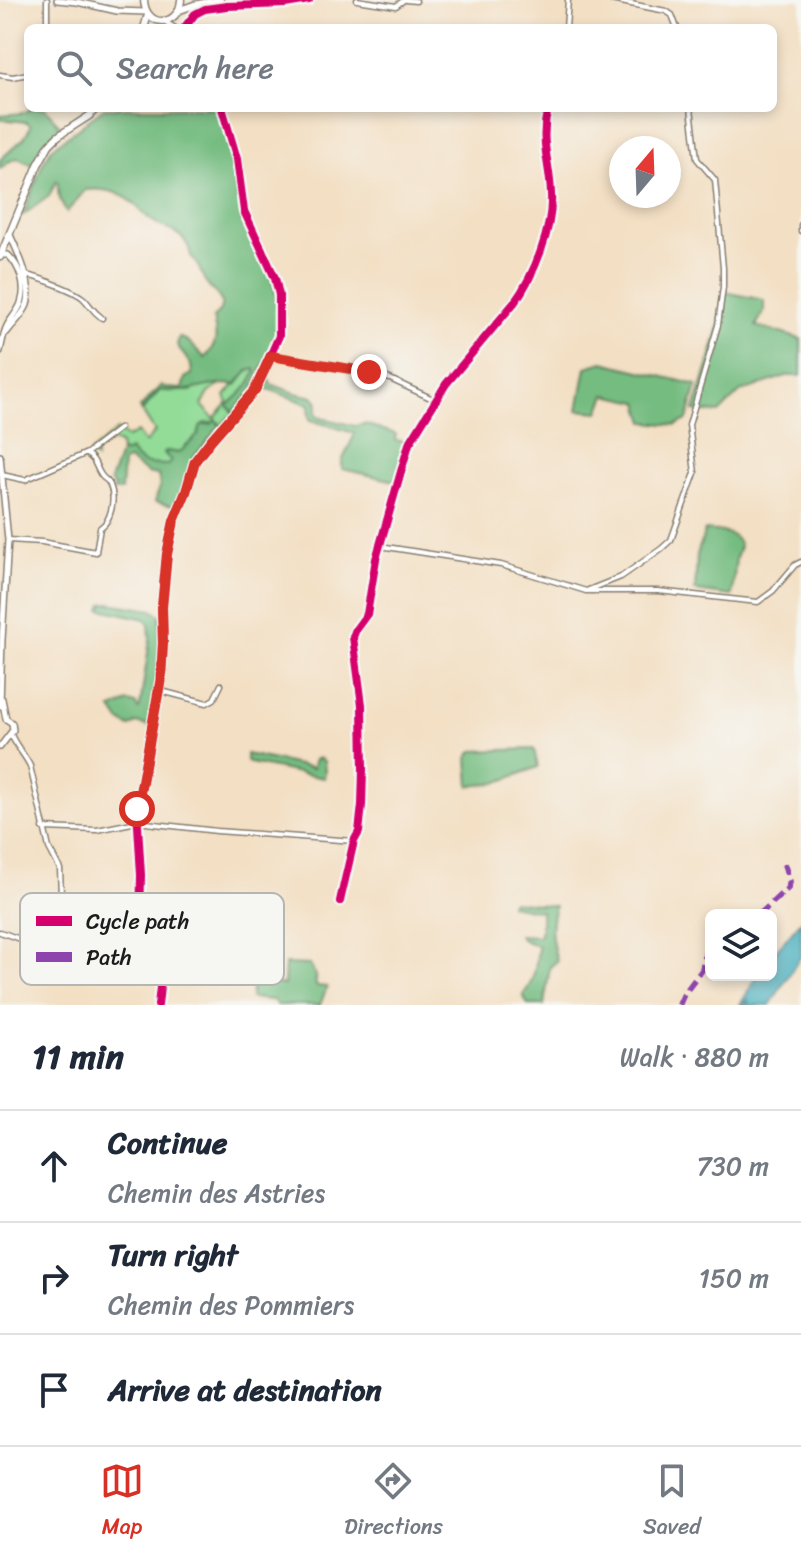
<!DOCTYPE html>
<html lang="en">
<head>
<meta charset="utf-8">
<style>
  :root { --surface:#fff; --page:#f2f2f3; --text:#1f2937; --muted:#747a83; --line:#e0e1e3; --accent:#d93025 }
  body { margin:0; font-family:Sriracha,sans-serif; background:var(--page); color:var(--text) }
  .controls { position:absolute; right:24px; bottom:24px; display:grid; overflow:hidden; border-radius:12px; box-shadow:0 4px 12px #0003 }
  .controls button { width:72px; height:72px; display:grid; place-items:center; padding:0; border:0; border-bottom:2px solid var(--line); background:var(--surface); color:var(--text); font:40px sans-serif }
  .compass { position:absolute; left:609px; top:136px; width:72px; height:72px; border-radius:50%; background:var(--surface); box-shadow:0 4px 12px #0003; rotate:19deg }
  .stop { position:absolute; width:24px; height:24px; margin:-18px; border:6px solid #d93025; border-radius:50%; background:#fff }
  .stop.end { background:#d93025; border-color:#fff; box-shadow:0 2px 8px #0008 }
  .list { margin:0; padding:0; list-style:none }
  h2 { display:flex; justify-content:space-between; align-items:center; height:104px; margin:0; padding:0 32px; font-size:34px }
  h2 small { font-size:26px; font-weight:400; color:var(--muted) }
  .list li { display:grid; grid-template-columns:52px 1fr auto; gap:24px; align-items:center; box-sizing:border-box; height:112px; padding:0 32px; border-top:2px solid var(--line) }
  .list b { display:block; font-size:30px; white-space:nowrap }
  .list p { margin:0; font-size:26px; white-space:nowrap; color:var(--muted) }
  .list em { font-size:26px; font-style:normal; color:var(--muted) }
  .icon { flex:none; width:44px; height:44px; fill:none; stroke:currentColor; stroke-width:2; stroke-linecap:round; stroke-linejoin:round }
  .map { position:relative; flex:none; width:801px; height:1005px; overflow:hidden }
  .search { position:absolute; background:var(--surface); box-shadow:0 4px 12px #0003; left:24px; right:24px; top:24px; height:88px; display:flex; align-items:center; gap:20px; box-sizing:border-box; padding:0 28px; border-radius:12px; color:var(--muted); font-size:30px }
  .sheet { height:440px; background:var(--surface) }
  nav { display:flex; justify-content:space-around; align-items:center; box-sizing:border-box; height:112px; border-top:2px solid var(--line); background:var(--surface); font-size:22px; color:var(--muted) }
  nav a { display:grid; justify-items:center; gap:4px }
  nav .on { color:var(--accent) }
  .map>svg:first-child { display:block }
  .green { fill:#92dc98; stroke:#577c5a; stroke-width:2 }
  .forest { fill:#75bc80; stroke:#486c4e; stroke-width:2 }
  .water { fill:#3aa9b9; stroke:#2b626a; stroke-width:2 }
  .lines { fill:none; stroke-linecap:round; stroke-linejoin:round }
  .street-casing { stroke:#887e70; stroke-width:7 }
  .secondary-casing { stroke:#887e70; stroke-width:8 }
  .primary-casing { stroke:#887e70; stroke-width:9 }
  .street { stroke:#fff; stroke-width:4 }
  .secondary { stroke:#fff; stroke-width:5 }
  .primary { stroke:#fff; stroke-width:6 }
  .quiet { stroke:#8e44ad; stroke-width:6; stroke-dasharray:12 6; stroke-linecap:butt }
  .cycleway-casing { stroke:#f6f6f2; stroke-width:13 }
  .cycleway { stroke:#d6006c; stroke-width:8 }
  .route { stroke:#d93025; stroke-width:10 }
  .key { fill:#f6f6f2; stroke:#b5b5b2; stroke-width:2 }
  .key-label { font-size:22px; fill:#1c1c1c }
</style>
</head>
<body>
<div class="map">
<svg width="801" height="1005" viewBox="0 0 801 1005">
  <rect width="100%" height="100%" fill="#f6f6f2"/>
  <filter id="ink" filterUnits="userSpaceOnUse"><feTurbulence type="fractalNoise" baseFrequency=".0125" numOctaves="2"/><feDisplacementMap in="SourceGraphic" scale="16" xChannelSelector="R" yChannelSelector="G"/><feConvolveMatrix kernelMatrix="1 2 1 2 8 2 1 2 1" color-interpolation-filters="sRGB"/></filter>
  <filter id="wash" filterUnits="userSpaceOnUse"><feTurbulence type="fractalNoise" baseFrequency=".006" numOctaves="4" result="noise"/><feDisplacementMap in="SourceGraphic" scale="32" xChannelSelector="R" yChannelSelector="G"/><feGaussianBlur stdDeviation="1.8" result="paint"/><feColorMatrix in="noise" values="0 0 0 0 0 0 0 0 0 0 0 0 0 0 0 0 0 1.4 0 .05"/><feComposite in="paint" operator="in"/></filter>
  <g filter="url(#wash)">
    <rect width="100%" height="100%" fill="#f3dfc3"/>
    <!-- green -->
    <path class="green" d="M255,368L256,372L243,394L229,408L234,412L220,426L219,422L204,423L199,435L179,453L167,451L171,461L168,465C161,465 153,467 146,465C137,461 130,453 121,451L120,444L112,441L96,451V459L90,453L117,430L127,438L137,432L145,443L155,432L142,411L160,390L190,391L200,386L220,385L209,393L202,405L214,419L228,403L225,396L234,385H237L248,371Z"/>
    <!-- forest -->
    <path class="forest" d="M32,108H45L61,127L42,147L33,165L18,158L10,161L0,169V160L24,138L31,126L27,122L0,119V115L23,113Z
      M104,108H220L235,157L243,214L270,272L276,295L278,332L253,389L234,412L229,408L228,405C243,392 246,390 256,372L255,369L248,371L236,385C209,381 186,396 160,390L142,411L140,408L161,385L166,388L182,389L185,378L192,374L191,365L177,345L179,337L188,341L205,358C218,344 217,336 213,318L220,311L222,303C217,292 215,294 209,287C201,278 202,267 191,257C188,232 169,232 151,220C144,215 139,208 133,203C120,191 101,188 85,190L67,212C60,203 57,195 58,182L56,181L49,196L23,215L43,163L52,148Z
      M725,292L764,300V311L756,326L801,339V376H786L740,392L719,413L694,411C706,372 720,332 725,292Z
      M603,362L697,385L687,420L676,425L645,422L639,402L606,395L599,412L578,410L586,367Z
      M266,375L271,384L295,393L314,397L318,402L316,412L318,417L355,426L365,424L396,434L395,440L408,442L395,481L342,469V461L354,436V433L310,420L309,413L310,405L266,388L259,390Z
      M216,420L220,426L193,458L185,490L178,507L155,502L160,486L158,475L147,473L129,460L123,462L121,491H113V488L116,486H113L110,481L121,451L124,453L130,450C144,469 148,463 168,465L171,461L164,453L167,451L179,453L198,435L201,425L211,424Z
      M705,530C720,532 734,530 740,546L736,558L732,596L695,591L697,555Z
      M109,603L152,610L160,615C161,653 157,689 149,726L136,723L130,727L120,721L112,709L128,702L136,704L138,709L140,707L150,639L149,624L145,619L101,609L103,604Z
      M534,749L538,767L496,783L470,786L468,758L473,751Z
      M246,754L313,768L314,760L319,758L324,761L325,772L324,778L250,763L246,760Z
      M511,901L555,906C549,927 551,940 557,961L550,967L544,1005H528L523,995C535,980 536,965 538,946L523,940L519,935L539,936L541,929V911L510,905Z
      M285,964L310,965L315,975L316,986L327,987L320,1005H277L273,1000L251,998L253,979L284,985Z"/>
    <!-- water -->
    <path class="water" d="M801,921V956L770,1005H747L748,1001L743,1005H740L758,975H771V956Z"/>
  </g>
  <g filter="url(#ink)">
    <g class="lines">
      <!-- street casing -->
      <g class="street-casing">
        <path id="street" d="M47,0V28
          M357,0L396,6L404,0
          M406,0L416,1
          M611,0L666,11L672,15L677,28
          M164,21L175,28
          M184,28L195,14L205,9L227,6L285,4L309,0
          M566,28L568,0
          M0,75L13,77L28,74
          M801,225V231
          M23,275C34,275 76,291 84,299C91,306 92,311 102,318
          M271,356L369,372L390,379L437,401
          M2,475L25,480L87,453L120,428
          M8,540L42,542L96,552L100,528C111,521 116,499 110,485C106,477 106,482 101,475C95,466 96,459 86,454
          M380,546L501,565L586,591H658L758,602L773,591L795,565L801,562
          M586,591L621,577L661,549L671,540L695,473L689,425L718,325L723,287V268L715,180L697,159L691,108
          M159,688L165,692L207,703L214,699L221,685
          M11,734C14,744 25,755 30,766L49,848L60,869L61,896L78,942
          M43,828L97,830L137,822L217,831L354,841
          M340,901L354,841L359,832L362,805L363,769L362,705L353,637L356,629L367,614L376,559L400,475L409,444L446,384L514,303C534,276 553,228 551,194C550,161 539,142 548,108
          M0,932L37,945L78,942L87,945L94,944L100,940C114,943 129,942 141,935
          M158,1005L161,978L157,966L147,950L141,935L140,926L141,875L137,809L161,678L163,643L162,607L167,554L174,521L186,492L195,461L211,440L255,390L279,336V295L275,278L244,211L237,159L222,108"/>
      </g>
      <!-- secondary casing -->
      <g class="secondary-casing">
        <path id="secondary" d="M57,0L77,2L117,11L146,12
          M7,332C13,324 23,315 27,305C34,286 18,252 10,235
          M0,351C2,343 3,334 7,326C11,318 18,312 21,303C27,287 20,266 8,255H1
          M0,456L8,540L2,640L0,706
          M0,747L13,730L12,723L6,719L2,699"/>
      </g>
      <!-- primary casing -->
      <g class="primary-casing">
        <path id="primary" d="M144,0C145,28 179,28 181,0
          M180,10L194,5L220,0
          M144,28L148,15
          M0,257L38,165L49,145L58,136L89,116L97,108"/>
      </g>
      <!-- street -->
      <use href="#street" class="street"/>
      <!-- secondary -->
      <use href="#secondary" class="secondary"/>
      <!-- primary -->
      <use href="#primary" class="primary"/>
      <!-- quiet -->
      <path class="quiet" d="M759,915L788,888L790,882L784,864
        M679,1005L684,994L702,970L708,942L711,939"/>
      <!-- cycleway casing -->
      <g class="cycleway-casing">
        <path id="cycleway" d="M184,28L195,14L205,9L227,6L285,4L309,0
          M340,901L354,841L359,832L362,805L363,769L362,705L353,637L356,629L367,614L376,559L400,475L409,444L446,384L514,303C534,276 553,228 551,194C550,161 539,142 548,108
          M158,1005L161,978L157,966L147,950L141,935L140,926L141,875L137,809L161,678L163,643L162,607L167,554L174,521L186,492L195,461L211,440L255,390L279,336V295L275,278L244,211L237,159L222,108"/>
      </g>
      <!-- cycleway -->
      <use href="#cycleway" class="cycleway"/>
    </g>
  </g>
  <g class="lines" filter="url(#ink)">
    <!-- route -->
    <path class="route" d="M137,809L161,678L163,643L162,607L167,554L174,521L186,492L195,461L211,440L255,390L271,356L369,372"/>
  </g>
  <!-- legend -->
  <rect x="20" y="893" width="264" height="92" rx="12" class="key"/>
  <rect x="36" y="916" width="36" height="10" fill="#d6006c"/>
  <rect x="36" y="952" width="36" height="10" fill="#8e44ad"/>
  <g class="key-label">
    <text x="86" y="929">Cycle path</text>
    <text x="86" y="965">Path</text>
  </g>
</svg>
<div class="controls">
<button><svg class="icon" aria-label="layers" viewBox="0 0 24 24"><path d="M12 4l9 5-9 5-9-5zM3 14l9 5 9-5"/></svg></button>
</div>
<svg class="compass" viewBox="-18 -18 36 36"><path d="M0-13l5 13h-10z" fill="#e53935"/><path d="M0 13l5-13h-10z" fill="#747a83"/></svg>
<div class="stop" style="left:137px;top:809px"></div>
<div class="stop end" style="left:369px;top:372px"></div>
<div class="search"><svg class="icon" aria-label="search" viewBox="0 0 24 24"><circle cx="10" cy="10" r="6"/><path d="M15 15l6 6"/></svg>Search here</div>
</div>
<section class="sheet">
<h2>11 min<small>Walk · 880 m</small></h2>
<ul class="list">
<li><svg class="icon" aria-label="ahead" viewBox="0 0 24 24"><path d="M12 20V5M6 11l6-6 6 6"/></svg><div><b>Continue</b><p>Chemin des Astries</p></div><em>730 m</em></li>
<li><svg class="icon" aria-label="right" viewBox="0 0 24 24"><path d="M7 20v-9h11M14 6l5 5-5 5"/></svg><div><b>Turn right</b><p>Chemin des Pommiers</p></div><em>150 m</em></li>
<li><svg class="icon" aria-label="arrive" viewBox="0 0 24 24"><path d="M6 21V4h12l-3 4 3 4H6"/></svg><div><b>Arrive at destination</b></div></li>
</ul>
</section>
<nav>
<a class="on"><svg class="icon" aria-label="map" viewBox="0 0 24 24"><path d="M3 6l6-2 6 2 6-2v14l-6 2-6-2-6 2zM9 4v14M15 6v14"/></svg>Map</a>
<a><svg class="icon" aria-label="directions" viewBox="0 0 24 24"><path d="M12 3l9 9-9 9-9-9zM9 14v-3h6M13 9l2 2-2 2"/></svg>Directions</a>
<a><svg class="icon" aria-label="saved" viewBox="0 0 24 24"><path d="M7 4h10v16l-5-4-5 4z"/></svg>Saved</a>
</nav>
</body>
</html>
